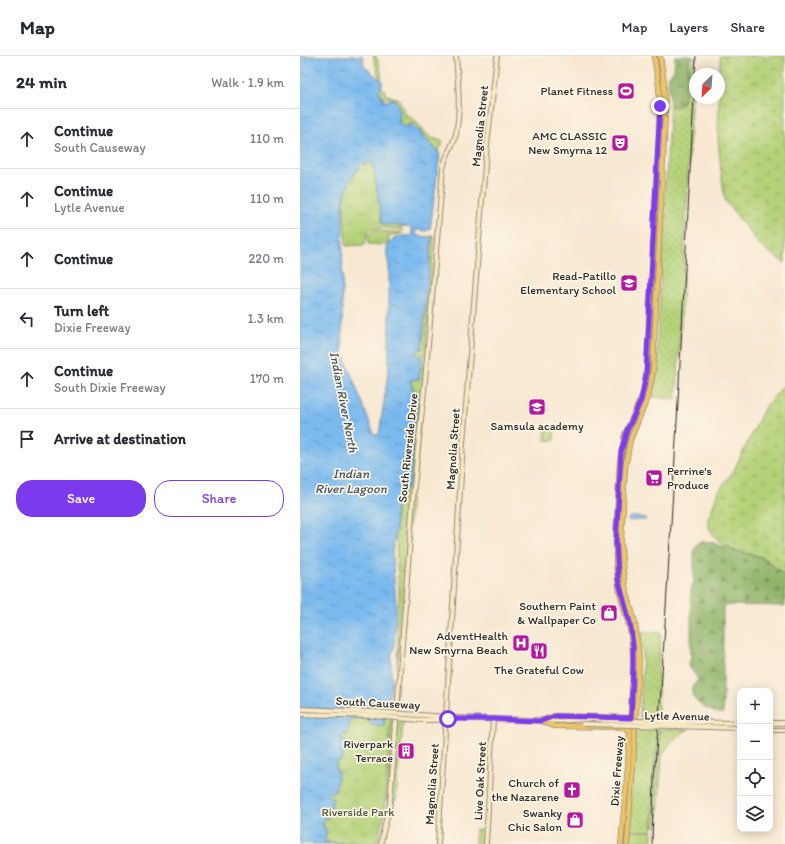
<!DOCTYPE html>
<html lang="en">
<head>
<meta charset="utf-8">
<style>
  :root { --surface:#fff; --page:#f7f7f7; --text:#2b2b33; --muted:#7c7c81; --line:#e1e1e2; --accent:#7c3aed }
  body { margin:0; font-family:Itim,sans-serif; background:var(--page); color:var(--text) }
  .controls { position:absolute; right:12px; bottom:12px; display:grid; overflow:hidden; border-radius:8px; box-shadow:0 2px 10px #0003 }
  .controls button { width:36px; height:36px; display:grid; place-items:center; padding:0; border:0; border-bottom:1px solid var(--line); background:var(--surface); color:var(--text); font:20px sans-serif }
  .compass { position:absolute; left:389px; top:12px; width:36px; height:36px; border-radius:50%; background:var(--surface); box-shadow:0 2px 10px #0003; rotate:205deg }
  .stop { position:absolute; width:12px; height:12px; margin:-9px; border:3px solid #7c3aed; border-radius:50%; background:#fff }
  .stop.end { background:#7c3aed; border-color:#fff; box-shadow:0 1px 4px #0008 }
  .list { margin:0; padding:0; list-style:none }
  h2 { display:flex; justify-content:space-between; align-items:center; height:52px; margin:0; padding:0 16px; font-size:17px }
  h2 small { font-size:13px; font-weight:400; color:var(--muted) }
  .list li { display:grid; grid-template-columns:26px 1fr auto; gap:12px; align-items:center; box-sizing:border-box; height:60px; padding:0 16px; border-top:1px solid var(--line) }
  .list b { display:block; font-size:15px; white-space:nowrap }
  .list p { margin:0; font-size:13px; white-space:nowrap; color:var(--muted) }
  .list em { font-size:13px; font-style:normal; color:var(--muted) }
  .actions { display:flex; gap:8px; padding:12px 16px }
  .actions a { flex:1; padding:9px 0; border:1px solid var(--accent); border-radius:16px; text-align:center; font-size:14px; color:var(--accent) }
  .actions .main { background:var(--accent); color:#fff }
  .icon { flex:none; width:22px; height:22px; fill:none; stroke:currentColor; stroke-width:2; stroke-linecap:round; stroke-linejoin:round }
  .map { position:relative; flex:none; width:485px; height:788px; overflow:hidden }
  header { display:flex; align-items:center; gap:24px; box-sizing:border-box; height:56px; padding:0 20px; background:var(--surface); border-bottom:1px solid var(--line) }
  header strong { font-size:19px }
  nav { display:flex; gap:22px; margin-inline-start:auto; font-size:14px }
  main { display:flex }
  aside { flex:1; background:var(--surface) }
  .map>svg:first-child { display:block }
  .grass { fill:url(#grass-dots); stroke:#707e52 }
  .forest { fill:url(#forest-firs); stroke:#5e704a }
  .wetland { fill:url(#wetland-marsh); stroke:#707e52 }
  .park { fill:url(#park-tufts); stroke:#707e52 }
  .garden { fill:#b5d279; stroke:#707e52 }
  .water { fill:url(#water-ripples); stroke:#52728c; fill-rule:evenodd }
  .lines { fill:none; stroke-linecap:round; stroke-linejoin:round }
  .secondary-casing { stroke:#928a7e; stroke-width:6 }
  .primary-casing { stroke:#928a7e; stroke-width:6 }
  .secondary { stroke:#f8e8c3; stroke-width:4 }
  .primary { stroke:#edc569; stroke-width:4.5 }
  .rail { stroke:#2b2b2b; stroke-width:1 }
  .secondary-bridge-casing { stroke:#928a7e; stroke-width:6; stroke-linecap:butt }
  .secondary-bridge { stroke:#f8e8c3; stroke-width:4 }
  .route { stroke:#7c3aed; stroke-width:5 }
  .labels { text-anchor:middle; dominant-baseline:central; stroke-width:3.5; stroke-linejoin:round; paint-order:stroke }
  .poi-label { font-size:12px; fill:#2b2b2b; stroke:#fcf5e5; text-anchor:end }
  .street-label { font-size:12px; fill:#2b2b2b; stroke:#fcf5e5 }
  .park-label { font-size:12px; fill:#4e553e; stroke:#fcf5e5 }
  .water-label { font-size:13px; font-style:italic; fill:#435666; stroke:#fcf5e5 }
</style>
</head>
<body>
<header>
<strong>Map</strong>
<nav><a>Map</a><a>Layers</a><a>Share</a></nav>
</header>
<main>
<aside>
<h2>24 min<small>Walk · 1.9 km</small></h2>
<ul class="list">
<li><svg class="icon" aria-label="ahead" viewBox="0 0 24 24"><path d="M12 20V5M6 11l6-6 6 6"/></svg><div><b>Continue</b><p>South Causeway</p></div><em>110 m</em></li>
<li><svg class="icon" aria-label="ahead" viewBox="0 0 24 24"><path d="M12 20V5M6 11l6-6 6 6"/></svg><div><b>Continue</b><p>Lytle Avenue</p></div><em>110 m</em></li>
<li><svg class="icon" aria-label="ahead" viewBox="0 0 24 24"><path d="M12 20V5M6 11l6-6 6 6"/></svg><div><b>Continue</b></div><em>220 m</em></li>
<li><svg class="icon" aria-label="left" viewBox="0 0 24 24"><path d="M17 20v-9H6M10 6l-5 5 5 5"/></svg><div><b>Turn left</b><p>Dixie Freeway</p></div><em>1.3 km</em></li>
<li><svg class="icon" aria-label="ahead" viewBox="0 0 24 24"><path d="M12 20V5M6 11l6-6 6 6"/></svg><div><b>Continue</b><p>South Dixie Freeway</p></div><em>170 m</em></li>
<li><svg class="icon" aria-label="arrive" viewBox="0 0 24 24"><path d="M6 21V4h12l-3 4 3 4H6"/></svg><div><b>Arrive at destination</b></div></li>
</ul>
<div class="actions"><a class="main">Save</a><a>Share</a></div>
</aside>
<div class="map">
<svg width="485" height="788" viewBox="0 0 485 788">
  <defs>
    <pattern id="grass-dots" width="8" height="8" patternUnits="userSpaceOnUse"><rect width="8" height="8" fill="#b5d279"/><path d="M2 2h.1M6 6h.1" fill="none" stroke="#9cb469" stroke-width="1.8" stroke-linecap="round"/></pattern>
    <pattern id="forest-firs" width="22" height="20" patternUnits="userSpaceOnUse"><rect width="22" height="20" fill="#90b469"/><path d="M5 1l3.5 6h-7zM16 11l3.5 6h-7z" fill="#769357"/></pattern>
    <pattern id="wetland-marsh" width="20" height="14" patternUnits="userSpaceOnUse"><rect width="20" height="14" fill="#b5d279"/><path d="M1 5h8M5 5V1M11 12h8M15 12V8" fill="none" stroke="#9cb469"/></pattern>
    <pattern id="park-tufts" width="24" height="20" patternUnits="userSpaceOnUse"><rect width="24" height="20" fill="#b5d279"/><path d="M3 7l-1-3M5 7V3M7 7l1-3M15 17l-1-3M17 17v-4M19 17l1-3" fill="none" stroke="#9cb469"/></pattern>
    <pattern id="water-ripples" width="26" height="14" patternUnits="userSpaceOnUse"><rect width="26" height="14" fill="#7abaee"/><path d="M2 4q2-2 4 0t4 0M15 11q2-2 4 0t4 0" fill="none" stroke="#6497c1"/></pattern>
  </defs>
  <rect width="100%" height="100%" fill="#fcf5e5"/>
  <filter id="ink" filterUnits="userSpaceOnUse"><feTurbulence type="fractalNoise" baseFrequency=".025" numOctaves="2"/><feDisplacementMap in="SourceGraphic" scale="8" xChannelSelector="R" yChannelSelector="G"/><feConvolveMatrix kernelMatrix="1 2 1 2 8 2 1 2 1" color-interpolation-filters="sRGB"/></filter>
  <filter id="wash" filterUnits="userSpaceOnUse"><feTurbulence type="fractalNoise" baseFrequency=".012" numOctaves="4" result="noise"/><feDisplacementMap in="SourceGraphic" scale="16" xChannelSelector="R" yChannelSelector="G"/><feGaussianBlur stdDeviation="0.9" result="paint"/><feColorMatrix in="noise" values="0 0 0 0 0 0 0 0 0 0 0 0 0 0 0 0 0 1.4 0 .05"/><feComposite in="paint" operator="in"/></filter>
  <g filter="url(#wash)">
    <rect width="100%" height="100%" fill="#f8e8d1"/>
    <!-- grass -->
    <path class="grass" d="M392,0H393C388,114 384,229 376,343L353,341L355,332L370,47L372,51L386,38C385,31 386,28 388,21C390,16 389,9 388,3Z
      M132,179L135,181L116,410L111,434L109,472L107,477L108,485L103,568L100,584L97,634L94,654L90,653C98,641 98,585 97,568C97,558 99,548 99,537C99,521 95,504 97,488C94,483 96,478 96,472C95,454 97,441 110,427L118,340L111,328L112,324L119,323L116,298L117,295L122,292Z
      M340,575L361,577L358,615V662H340C341,633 345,604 340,575Z
      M359,669L354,713L352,775H328L335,670Z
      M360,673H389L385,675L372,685L362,699L357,771L353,770L356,713Z"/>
    <!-- forest -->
    <path class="forest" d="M375,0H392L388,3L389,20L385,27V32L386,38L381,49L376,51H372L370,47L368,21L374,14Z
      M403,485L411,486L421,490L430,491L442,496L463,502L485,520V550L423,549V658C411,657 387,645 393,631C394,628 397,625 398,623L389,610L391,600V534L394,525V494L396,489Z"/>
    <!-- wetland -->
    <path class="wetland" d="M73,0H76C81,13 82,19 82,33L85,34V38L99,43L105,58C117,63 120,73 129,80C132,83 138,84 142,84V89L138,95L140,104L138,106L133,92L116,69L113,67L109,69L106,68L102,71L100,69C99,54 101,39 81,42L78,36C82,26 76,10 73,0Z
      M420,0H485V207L459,189L450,176L425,144L421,115L418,82Z
      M485,328V520C480,514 471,506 463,502C457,498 449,498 442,496C427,492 407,480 408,463L419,435L434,414L465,351Z"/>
    <!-- park -->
    <path class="park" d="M73,106L97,168L103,174C86,173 66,166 65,189L46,190L44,151C45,133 54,108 73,106Z
      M76,175L103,177L89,180L88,189L68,188L69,179Z
      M52,656L91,660L84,760L77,788L24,786L26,774C21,770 25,760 26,754H28L26,763L27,762L30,741L28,738L30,736H34L37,716L36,709L38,705L42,704L45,685L41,684V680L42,679H47Z
      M92,665H95L89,745H87Z
      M98,666H103L100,702H95Z
      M94,705H99L96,745H92Z
      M175,774H184L183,777V788H175Z
      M328,775H352V788H327Z"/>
    <!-- garden -->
    <path class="garden" d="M253,370H255L254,385L245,384L246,373L252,374Z"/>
    <!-- water -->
    <path class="water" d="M0,0H63L64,10L83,26L79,35L84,45L95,43L100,54L99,67L103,71L113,69L140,98L130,173L126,175L117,173L116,180L132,181L122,293L117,295L116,298L122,300L119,323L111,324V329L118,340L110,427L106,432L97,450L95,459L96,472L92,496L96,548L94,591L91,602L92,624L84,670L71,669L69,667V663L51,662L47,679H42L41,680V684L46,685L42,704L38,705L36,709V714L39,716L35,736H30L28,738L30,741L33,742L29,762L26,763L28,754H27L23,768L24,772L27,774L24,786L74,788H0ZM73,107L82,168L109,171L112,174L111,180C89,178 83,190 89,209V310L79,379L74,378L42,294L43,146L50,125L61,108Z
      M330,461H341L345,462L346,464L329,465L328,463Z"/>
  </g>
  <g filter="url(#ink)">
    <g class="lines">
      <!-- secondary casing -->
      <g class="secondary-casing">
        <path id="secondary" d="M155,662L260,665L283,663L303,664
          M373,666L440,667
          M470,667H485
          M373,670L440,672
          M470,674H485
          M81,788C82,774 88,761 90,747L114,430L125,325L143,113C145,100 153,90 156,78C161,52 158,26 156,0
          M138,788L163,387L185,108L197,0
          M186,788L193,663"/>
      </g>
      <!-- primary casing -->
      <g class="primary-casing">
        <path id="primary" d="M241,665L255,660L332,662
          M241,665L254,670L321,671L330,675
          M321,788L328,710L334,602L330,573L320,536L316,508V486L320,406L325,379L343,338L347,314L360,60L359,30L354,0
          M327,788L333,710L339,604L335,567L325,530L322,508L321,486L325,412L330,384L346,345L351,326L353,313L365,60L364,26L360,0"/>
      </g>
      <!-- secondary -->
      <use href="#secondary" class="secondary"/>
      <!-- primary -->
      <use href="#primary" class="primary"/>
      <!-- rail -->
      <path class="rail" d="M395,18L396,0
        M352,788L354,721L361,635L376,384L395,21"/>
      <!-- secondary-bridge casing -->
      <g class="secondary-bridge-casing">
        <path id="secondary-bridge" d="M0,653L76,656L134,660L155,662
          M0,658C25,659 50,659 74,660C99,662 123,666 148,663
          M303,664L373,666
          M283,668L373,670"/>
      </g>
      <!-- secondary-bridge -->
      <use href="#secondary-bridge" class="secondary-bridge"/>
    </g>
  </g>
  <g class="lines" filter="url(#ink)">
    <!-- route -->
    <path class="route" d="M148,663H193L241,665L255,660L331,662L333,613V590L330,568L318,523L316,486L321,396L327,374L341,344L346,320L360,50"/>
  </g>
  <!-- icons -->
  <defs>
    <g id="stadium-square" transform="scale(0.9)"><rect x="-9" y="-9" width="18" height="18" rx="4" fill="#b5179e" stroke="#fcf5e5"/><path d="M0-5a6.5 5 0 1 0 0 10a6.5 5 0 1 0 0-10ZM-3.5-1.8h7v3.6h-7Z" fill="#fff"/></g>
    <g id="theatre-square" transform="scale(0.9)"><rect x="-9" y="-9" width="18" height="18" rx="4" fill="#b5179e" stroke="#fcf5e5"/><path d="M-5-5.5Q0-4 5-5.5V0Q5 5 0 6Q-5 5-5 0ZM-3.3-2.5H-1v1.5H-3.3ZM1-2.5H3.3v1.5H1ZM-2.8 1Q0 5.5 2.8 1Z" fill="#fff"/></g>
    <g id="school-square" transform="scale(0.9)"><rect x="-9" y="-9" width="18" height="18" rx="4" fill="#b5179e" stroke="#fcf5e5"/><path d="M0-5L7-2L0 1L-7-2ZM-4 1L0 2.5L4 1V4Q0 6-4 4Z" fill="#fff"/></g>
    <g id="supermarket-square" transform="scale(0.9)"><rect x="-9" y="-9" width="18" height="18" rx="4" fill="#b5179e" stroke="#fcf5e5"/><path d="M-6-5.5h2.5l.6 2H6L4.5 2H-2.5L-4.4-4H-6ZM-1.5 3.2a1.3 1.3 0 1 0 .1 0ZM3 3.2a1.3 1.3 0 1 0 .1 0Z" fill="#fff"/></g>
    <g id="shop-square" transform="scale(0.9)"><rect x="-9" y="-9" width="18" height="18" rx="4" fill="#b5179e" stroke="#fcf5e5"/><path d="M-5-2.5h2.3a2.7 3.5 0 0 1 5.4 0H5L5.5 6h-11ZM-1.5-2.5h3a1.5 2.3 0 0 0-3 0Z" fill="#fff"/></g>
    <g id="hospital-square" transform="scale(0.9)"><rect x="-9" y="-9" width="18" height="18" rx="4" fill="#b5179e" stroke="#fcf5e5"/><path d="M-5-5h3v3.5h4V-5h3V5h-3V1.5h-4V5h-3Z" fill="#fff"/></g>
    <g id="restaurant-square" transform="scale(0.9)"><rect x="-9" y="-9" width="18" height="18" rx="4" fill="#b5179e" stroke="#fcf5e5"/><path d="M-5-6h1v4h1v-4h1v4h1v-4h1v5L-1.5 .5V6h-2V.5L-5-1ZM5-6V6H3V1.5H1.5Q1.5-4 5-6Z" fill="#fff"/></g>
    <g id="building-square" transform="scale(0.9)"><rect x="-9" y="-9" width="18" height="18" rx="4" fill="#b5179e" stroke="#fcf5e5"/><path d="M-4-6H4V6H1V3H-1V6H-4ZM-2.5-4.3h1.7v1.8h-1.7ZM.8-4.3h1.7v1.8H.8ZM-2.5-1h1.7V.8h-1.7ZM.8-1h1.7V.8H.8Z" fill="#fff"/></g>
    <g id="church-square" transform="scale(0.9)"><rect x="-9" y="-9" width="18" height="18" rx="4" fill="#b5179e" stroke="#fcf5e5"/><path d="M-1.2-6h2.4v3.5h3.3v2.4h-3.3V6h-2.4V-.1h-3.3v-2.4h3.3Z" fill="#fff"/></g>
  </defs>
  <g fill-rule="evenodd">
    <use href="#stadium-square" x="326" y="35"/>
    <use href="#theatre-square" x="320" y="87"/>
    <use href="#school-square" x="329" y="227"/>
    <use href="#school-square" x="237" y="351"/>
    <use href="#supermarket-square" x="354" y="422"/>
    <use href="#shop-square" x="309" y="557"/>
    <use href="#hospital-square" x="221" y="587"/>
    <use href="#restaurant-square" x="239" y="595"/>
    <use href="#building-square" x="106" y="695"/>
    <use href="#church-square" x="272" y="734"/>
    <use href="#shop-square" x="275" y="764"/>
  </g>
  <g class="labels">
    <!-- poi labels -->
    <g class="poi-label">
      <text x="313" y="35">Planet Fitness</text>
      <text x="307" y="80">AMC CLASSIC<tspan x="307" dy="14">New Smyrna 12</tspan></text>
      <text x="316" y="220">Read-Patillo<tspan x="316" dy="14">Elementary School</tspan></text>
      <text x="237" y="370" text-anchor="middle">Samsula academy</text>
      <text x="367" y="415" text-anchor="start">Perrine's<tspan x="367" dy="14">Produce</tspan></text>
      <text x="296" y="550">Southern Paint<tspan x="296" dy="14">&amp; Wallpaper Co</tspan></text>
      <text x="208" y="580">AdventHealth<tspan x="208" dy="14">New Smyrna Beach</tspan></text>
      <text x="239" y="614" text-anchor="middle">The Grateful Cow</text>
      <text x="93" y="688">Riverpark<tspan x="93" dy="14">Terrace</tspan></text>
      <text x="259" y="727">Church of<tspan x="259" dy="14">the Nazarene</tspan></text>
      <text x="262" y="757">Swanky<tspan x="262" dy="14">Chic Salon</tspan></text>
    </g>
    <!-- street labels -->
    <g class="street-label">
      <text transform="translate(180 70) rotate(-84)">Magnolia Street</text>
      <text transform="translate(108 392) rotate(-84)">South Riverside Drive</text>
      <text transform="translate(153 393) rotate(-86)">Magnolia Street</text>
      <text transform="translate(78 647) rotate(3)">South Causeway</text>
      <text transform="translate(377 660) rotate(1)">Lytle Avenue</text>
      <text transform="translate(317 715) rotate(-86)">Dixie Freeway</text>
      <text transform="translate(180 725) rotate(-87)">Live Oak Street</text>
      <text transform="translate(132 728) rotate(-86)">Magnolia Street</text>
    </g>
    <!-- park labels -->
    <g class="park-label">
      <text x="58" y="756">Riverside Park</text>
    </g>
    <!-- water labels -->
    <g class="water-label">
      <text transform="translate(44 346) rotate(79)">Indian River North</text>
      <text x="51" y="417">Indian<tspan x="51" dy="15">River Lagoon</tspan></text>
    </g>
  </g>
</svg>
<div class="controls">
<button>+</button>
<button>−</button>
<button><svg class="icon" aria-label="locate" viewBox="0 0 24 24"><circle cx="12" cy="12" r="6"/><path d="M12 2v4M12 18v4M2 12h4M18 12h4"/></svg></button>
<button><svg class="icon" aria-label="layers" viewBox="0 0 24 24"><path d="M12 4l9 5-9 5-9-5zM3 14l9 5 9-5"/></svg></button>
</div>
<svg class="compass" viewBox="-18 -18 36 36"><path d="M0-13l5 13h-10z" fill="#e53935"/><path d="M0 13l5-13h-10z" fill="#7c7c81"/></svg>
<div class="stop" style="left:148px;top:663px"></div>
<div class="stop end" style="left:360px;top:50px"></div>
</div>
</main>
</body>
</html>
